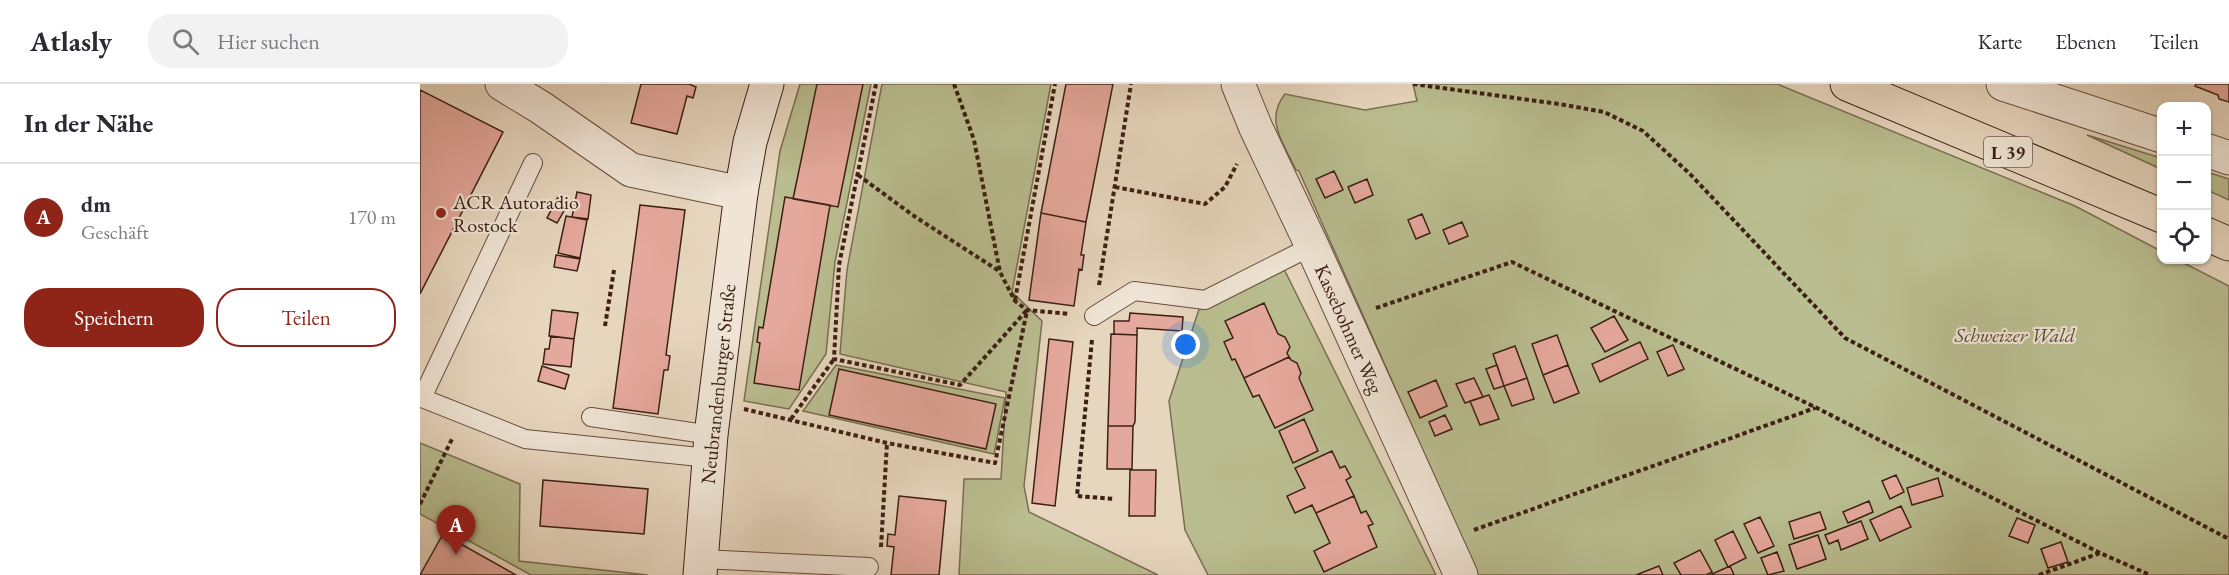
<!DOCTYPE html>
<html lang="de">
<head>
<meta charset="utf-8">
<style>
  :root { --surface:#fff; --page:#f2f2f3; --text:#2b2b33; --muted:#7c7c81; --line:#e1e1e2; --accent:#8f2418 }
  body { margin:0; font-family:"EB Garamond",serif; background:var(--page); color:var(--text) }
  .controls { position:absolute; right:18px; top:18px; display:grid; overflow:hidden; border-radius:12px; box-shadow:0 2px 4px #0004 }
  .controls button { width:54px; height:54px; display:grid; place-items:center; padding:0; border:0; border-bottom:2px solid var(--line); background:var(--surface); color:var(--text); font:30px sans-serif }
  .you { position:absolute; left:766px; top:261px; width:21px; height:21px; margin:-15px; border:4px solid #fff; border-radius:50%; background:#1a73e8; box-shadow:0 0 0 9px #1a73e833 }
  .badge { display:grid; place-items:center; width:39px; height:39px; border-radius:50%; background:var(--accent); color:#fff; font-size:20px; font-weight:700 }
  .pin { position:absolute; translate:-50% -50px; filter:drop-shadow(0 2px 3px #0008) }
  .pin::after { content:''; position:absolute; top:32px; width:21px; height:18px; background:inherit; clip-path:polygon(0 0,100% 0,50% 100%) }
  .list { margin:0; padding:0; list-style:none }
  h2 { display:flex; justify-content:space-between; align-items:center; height:78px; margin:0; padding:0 24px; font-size:26px }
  h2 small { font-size:20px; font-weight:400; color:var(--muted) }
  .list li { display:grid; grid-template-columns:39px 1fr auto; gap:18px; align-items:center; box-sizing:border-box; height:108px; padding:0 24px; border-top:2px solid var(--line) }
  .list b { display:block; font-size:22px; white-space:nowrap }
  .list p { margin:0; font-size:20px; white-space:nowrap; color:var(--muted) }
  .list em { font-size:20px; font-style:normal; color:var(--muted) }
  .actions { display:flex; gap:12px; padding:18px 24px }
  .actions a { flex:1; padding:14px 0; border:2px solid var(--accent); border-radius:24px; text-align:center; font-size:21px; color:var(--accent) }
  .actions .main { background:var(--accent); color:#fff }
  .icon { flex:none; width:33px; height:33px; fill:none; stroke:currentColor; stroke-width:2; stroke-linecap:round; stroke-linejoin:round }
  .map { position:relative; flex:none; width:1809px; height:491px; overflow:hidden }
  header { display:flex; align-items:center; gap:36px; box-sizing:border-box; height:84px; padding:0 30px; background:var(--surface); border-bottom:2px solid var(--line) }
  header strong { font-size:28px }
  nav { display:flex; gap:33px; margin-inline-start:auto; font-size:21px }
  .search { width:420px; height:54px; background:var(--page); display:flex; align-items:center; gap:15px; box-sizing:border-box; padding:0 21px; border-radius:24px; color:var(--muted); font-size:22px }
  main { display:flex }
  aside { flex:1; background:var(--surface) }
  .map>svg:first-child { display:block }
  .green { fill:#b9bd8f; stroke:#7a6e52; stroke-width:1.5 }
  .building { fill:#e5a89c; stroke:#3c2014; stroke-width:1.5 }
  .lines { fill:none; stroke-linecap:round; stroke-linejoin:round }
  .service-casing { stroke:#674e3e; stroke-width:20 }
  .minor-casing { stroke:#674e3e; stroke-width:35 }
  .secondary-casing { stroke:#3c2014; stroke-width:35 }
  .primary-casing { stroke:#3c2014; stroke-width:35 }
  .path { stroke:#3c2014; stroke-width:4; stroke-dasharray:4.5 3; stroke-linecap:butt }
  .service { stroke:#efe4d5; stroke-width:18 }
  .minor { stroke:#efe4d5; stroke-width:33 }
  .secondary { stroke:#efe4d5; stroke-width:33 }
  .primary { stroke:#e7d6be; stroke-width:33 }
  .poi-dot { fill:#8f2418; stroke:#efe4d5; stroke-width:2 }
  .labels { text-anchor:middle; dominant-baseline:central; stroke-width:4.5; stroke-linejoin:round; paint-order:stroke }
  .shield { fill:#efe4d5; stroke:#725b4e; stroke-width:1.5 }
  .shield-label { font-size:18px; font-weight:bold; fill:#3c2014 }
  .poi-label { font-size:20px; fill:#3c2014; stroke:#efe4d5; text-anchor:start }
  .street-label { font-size:20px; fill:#3c2014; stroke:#efe4d5 }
  .park-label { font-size:20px; font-style:italic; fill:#5b4733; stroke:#efe4d5 }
</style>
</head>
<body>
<header>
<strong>Atlasly</strong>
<div class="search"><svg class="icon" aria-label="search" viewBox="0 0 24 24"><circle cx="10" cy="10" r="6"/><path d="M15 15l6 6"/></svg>Hier suchen</div>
<nav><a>Karte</a><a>Ebenen</a><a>Teilen</a></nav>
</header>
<main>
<aside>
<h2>In der Nähe<small></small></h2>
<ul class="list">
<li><span class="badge">A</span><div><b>dm</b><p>Geschäft</p></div><em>170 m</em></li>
</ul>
<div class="actions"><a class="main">Speichern</a><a>Teilen</a></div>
</aside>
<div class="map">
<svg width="1809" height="491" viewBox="0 0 1809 491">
  <rect width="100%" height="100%" fill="#e7d6be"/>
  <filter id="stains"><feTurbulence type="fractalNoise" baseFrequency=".00333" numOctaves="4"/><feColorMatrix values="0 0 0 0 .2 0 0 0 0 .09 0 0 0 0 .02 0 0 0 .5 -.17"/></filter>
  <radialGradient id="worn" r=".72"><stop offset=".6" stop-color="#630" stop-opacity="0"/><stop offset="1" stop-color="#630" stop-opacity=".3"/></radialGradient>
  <!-- green -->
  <path class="green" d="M380,0H451L415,178L406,270L369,325L324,317L360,67Z
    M462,0H631L592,208L622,237L604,402L609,428L738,491H539L544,395H581L586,308L420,270L427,186Z
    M993,0H1357L1655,122L1741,167L1742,176H1758L1809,202V491H1058L879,87L876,86C864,60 844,36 865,10L945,26L997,17Z
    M1667,51L1741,74V85Z
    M1787,88L1809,95V116L1787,106Z
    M863,183L1016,491H788L765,446L749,317L779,225Z
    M416,281L585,314L574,370L383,327Z
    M0,359L100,400L99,477L228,491H111L0,430Z"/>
  <!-- building -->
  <path class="building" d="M221,0H269L276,3L273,14L267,12L257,50L211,39Z
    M397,0H443L418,123L373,115Z
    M646,0H693L666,138L621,129Z
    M1776,0H1809V18L1799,15L1798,11L1775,2Z
    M0,6L83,48L0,210Z
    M914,87L923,106L905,114L896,95Z
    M947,95L953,111L935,119L928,103Z
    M157,108L171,111L168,135L152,133Z
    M138,113L149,118L137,139L127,134Z
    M365,113L410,121L379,306L334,299L340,259L337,258L339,243L343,244Z
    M220,121L265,126L246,271L250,272L248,286H244L238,330L193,324Z
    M621,129L666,138L661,171H664L662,186L659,185L654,222L609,216Z
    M1002,130L1010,149L996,155L988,136Z
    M146,132L167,136L160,174L138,169Z
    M1042,138L1048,152L1029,160L1023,146Z
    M136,171L160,175L157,187L134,183Z
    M844,219L858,250L865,253L870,263L867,269L869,273L824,294L815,275L812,276L804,258L813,254L805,237Z
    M132,226L158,229L154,255L129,252Z
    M710,229L763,233L762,247L717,244V251L694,250V237H709Z
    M1194,232L1208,256L1185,268L1171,244Z
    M691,250L717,251L715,338L713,342H688Z
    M1137,251L1148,281L1123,291L1112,260Z
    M131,252L154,255L151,283L123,280L125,265H129Z
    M629,255L653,258L635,422L612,419Z
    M1220,258L1228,275L1180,298L1172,280Z
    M1253,261L1264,285L1248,292L1237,268Z
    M1095,262L1107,294L1084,302L1073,270Z
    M869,273L871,276L877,279L881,289L879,294L893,326L855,344L839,311L833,313L824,294Z
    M1077,281L1084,302L1074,305L1066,285Z
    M1148,281L1159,309L1134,319L1123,291Z
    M122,282L149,291L145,305L118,297Z
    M419,285L576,320L566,365L409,331Z
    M1054,294L1063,313L1045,319L1036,300Z
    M1107,294L1114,315L1092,322L1084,302Z
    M1016,296L1027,322L1000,334L988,308Z
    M1069,311L1079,335L1060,341L1050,317Z
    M1025,331L1032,345L1015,352L1009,338Z
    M884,335L898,367L873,379L859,347Z
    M688,342H713L712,385H687Z
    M912,367L920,384L925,382L931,393L926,396L934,412L896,429L892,421L875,429L867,412L885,404L875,384Z
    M710,386H736L735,432H709Z
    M1476,391L1484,408L1470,415L1462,397Z
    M1518,394L1523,412L1492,421L1487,404Z
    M123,396L228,405L224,450L120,442Z
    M479,412L526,417L519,491H471L474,463L467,462L468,450L475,451Z
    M934,412L941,429L946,427L953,440L948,442L957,463L904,488L894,467L910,459L896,429Z
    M1449,417L1453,428L1428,439L1423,428Z
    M1481,422L1491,443L1460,457L1450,436Z
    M1400,428L1406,445L1374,455L1369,438Z
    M1340,433L1354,462L1338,469L1324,440Z
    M1597,434L1615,441L1608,459L1589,452Z
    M1441,437L1448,455L1421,466L1418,456L1409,460L1405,451Z
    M1313,447L1326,474L1308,483L1295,456Z
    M23,450L96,491H0Z
    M1398,451L1406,475L1377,485L1369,461Z
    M1641,458L1648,478L1628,484L1621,465Z
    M1280,466L1292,488L1286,491H1261L1254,479Z
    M1357,468L1364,487L1348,491L1341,474Z
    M1239,482L1243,491H1216Z
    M1310,482L1314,491H1290Z"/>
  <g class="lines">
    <!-- service casing -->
    <g class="service-casing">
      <path id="service" d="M113,79L2,314L105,355L289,374
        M674,232L714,207L785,216L892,162
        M171,333L291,351
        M281,475L449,483"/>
    </g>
    <!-- minor casing -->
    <g class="minor-casing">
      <path id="minor" d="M82,0L120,23L211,86L321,109
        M818,0L836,44L892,162L1041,491
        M1583,0L1742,52
        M1786,66L1809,74"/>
    </g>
    <!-- secondary casing -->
    <g class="secondary-casing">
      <path id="secondary" d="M280,491L291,351L321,109L330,58L347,0"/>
    </g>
    <!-- primary casing -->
    <g class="primary-casing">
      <path id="primary" d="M1427,0L1742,132
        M1786,150L1809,160"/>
    </g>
    <!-- path -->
    <path class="path" d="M456,0L419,181L414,275L540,301L607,226
      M534,0L554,56L580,188L595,217L607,226L650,230
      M993,0L1139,20L1184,28L1223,47L1270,90L1425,254L1809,455
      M438,91L494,132L579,187
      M695,103L785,120L805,103L817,80
      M679,201L711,0
      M595,216L635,0
      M956,224L1092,178L1395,323L1680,469L1730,491
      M185,242L194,186
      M672,256L657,412L695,415
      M324,325L467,359L575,379L607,227
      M371,335L414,275
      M0,420L33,353
      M1054,446L1395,324
      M461,463L467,359
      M1619,491L1680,469"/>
    <!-- service -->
    <use href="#service" class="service"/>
    <!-- minor -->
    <use href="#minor" class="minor"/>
    <!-- secondary -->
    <use href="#secondary" class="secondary"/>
    <!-- primary -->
    <use href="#primary" class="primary"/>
  </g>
  <!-- markers -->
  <circle class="poi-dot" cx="21" cy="129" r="6"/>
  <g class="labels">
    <!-- shield labels -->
    <rect class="shield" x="1564" y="53" width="48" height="30" rx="4.5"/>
    <g class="shield-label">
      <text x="1588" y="68">L 39</text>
    </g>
    <!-- poi labels -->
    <g class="poi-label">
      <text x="33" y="118">ACR Autoradio<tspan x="33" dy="23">Rostock</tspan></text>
    </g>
    <!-- street labels -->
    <g class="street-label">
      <text transform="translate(929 245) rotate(66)">Kassebohmer Weg</text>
      <text transform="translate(298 300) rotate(-84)">Neubrandenburger Straße</text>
    </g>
    <!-- park labels -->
    <g class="park-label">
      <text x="1595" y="251">Schweizer Wald</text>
    </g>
  </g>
  <rect width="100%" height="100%" filter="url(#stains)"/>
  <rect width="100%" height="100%" fill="url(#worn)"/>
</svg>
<div class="controls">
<button>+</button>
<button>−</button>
<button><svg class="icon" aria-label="locate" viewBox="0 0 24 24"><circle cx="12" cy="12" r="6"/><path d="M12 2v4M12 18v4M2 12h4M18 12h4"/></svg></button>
</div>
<div class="you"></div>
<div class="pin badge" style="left:36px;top:471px">A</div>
</div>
</main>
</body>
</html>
